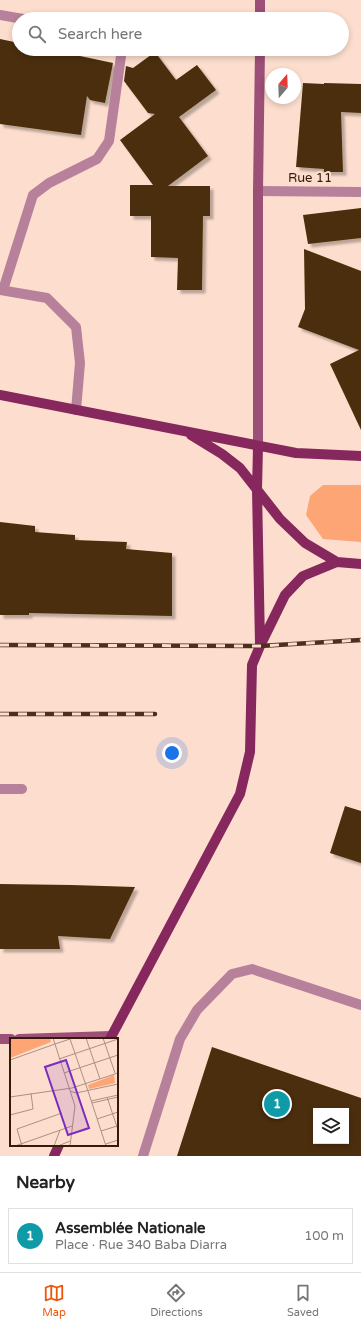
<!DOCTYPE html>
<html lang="en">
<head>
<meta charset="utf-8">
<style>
  :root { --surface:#fff; --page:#f2f2f2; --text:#222; --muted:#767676; --line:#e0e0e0; --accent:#ea580c }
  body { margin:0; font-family:"Varela Round",sans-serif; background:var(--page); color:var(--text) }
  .controls { position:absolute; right:12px; bottom:12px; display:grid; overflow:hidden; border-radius:0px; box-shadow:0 2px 6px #0003 }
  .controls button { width:36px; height:36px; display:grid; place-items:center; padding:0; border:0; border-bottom:1px solid var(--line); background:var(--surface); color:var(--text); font:20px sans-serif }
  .compass { position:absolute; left:265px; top:68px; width:36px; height:36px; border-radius:50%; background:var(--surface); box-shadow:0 2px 6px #0003; rotate:19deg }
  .you { position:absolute; left:172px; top:753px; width:14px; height:14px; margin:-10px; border:3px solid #fff; border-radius:50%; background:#1a73e8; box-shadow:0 0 0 6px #1a73e833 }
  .badge { display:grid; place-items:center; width:26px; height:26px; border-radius:50%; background:var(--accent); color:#fff; font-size:13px; font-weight:700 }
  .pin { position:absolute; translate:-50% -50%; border:2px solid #fff; box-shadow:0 1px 4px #0006 }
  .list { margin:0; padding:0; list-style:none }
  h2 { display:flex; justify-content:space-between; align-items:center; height:52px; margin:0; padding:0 16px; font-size:17px }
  h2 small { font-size:13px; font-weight:400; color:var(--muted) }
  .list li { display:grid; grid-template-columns:26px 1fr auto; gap:12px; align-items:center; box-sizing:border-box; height:56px; margin:0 8px 8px; padding:0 8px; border:1px solid var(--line); border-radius:0px }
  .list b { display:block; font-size:15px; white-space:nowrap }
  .list p { margin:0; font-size:13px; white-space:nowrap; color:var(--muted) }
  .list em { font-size:13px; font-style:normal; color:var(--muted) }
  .icon { flex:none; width:22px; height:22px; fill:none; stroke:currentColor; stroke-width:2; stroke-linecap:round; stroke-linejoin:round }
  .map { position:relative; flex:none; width:361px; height:1156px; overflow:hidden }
  .search { position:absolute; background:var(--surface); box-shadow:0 2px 6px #0003; left:12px; right:12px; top:12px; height:44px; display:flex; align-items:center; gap:10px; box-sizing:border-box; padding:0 14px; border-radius:22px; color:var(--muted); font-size:15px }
  .sheet { height:116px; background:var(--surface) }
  nav { display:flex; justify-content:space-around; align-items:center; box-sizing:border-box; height:56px; border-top:1px solid var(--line); background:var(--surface); font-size:11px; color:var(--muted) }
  nav a { display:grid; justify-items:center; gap:2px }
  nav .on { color:var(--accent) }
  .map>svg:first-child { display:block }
  .green { fill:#fda575 }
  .building { fill:#4c2f08; fill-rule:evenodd; filter:url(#shadow) }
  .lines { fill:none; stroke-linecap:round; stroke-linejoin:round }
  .service { stroke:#b7819b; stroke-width:10 }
  .minor { stroke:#b7819b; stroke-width:10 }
  .secondary { stroke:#9c4f77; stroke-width:10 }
  .primary { stroke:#86275e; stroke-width:10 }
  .rail-casing { stroke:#4c2f1f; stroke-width:4.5 }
  .rail { stroke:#fddece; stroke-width:3; stroke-dasharray:9; stroke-linecap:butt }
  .labels { text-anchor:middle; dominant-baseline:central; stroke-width:4; stroke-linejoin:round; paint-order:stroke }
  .street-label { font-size:13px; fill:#361a0a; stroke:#fddece }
  .inset-road { fill:none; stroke:#ad9080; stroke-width:1 }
  .view { fill:#7b2cbf; fill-opacity:0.15; stroke:#7b2cbf; stroke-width:2 }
  .inset-edge { fill:none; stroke:#361a0a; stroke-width:2 }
</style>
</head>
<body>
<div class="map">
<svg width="361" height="1156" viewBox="0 0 361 1156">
  <defs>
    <filter id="shadow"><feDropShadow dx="3.5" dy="3.5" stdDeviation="1" flood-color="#0004"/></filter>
  </defs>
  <rect width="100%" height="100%" fill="#fddece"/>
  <!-- green -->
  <path class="green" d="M323,485H361V542L323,539L306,515L310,496Z"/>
  <!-- building -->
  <path class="building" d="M0,39L19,43V49H47L113,63L105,103L90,100L87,96L81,135L0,124Z
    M155,52L176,80L197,65L216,90L179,117L208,156L168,186H210V216H203L202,290H177L178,258L151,257V216H130V185H153L120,140L155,114L148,113L124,81L126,66L133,68Z
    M303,83L324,84V83L361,84V113L341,112L343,172H324V169L296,167Z
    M361,208V238L308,244L303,215Z
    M304,249L361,271V430L330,364L359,350L298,327L305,309Z
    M0,522L35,526V532L75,535V540L127,542L126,549L172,553V616L29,613V615H0Z
    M345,806L361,811V863L330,853Z
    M0,884L72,885L135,887L110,939L58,936L60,949H0Z
    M212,1047L361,1098V1156H177ZM316,1111H346V1141H316Z"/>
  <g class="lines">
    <!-- service -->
    <path class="service" d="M0,15L23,19
      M0,290L47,298L76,327L80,363L76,410
      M3,290L33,195L49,183L97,159L109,141L122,49
      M143,1156L180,1039L197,1010L232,974L252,969L361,1005"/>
    <!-- minor -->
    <path class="minor" d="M258,191L361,192
      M0,789H22"/>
    <!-- secondary -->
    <path class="secondary" d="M260,19V0
      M258,446V191L260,49
      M0,1039H11
      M19,1039L111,1036"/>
    <!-- primary -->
    <path class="primary" d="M0,395L296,453L361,456
      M191,435L222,454L240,468L280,519L305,543L337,562L361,564
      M258,446L257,490L260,644
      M110,1039L240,794L250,752L252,665L260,646L285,595L303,576L337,562
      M54,1156L59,1145"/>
    <!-- rail casing -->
    <g class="rail-casing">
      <path id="rail" d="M0,645L260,646L361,640
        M0,714H155"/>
    </g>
    <!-- rail -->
    <use href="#rail" class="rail"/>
  </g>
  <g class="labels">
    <!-- street labels -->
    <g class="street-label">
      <text x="310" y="178">Rue 11</text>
    </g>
  </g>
  <!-- overview -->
  <g transform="translate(10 1038)">
    <rect width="108" height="108" fill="#fddece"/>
    <path d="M0,0H40L41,4L0,20ZM104,37L105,45L79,51L78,47Z" fill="#fda575"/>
    <path class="inset-road" d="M43,0L65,68L60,108M76,0L90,41M93,0L105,35M45,6L60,1L78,53M49,21L108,1M0,22L45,6M54,35L108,17M60,53L66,55L108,46M78,53L96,108M0,59L62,50L108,35M97,59L108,92M81,63L108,57M82,65L108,59M0,77L23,71L21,55M87,81L108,74M91,93L107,88M96,106L108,102M5,108L62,88M12,108L7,91L52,75M44,108L50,92M48,108L60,103"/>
    <path class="view" d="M56,22L79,90L58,97L35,29Z"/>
    <rect width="108" height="108" class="inset-edge"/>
  </g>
</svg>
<div class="controls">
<button><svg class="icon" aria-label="layers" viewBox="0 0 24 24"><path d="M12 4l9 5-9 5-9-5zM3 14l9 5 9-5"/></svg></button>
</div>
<svg class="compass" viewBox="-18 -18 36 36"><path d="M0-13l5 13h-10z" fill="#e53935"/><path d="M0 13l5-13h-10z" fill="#767676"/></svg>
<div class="you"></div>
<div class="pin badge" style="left:277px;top:1104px;background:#0f9aa8">1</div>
<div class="search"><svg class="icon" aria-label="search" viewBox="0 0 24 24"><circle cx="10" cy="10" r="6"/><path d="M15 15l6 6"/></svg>Search here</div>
</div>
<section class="sheet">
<h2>Nearby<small></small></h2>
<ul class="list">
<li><span class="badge" style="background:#0f9aa8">1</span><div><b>Assemblée Nationale</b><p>Place · Rue 340 Baba Diarra</p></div><em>100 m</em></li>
</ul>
</section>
<nav>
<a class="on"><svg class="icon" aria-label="map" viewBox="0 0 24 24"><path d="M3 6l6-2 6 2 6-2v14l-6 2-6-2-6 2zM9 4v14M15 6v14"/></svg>Map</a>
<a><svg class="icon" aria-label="directions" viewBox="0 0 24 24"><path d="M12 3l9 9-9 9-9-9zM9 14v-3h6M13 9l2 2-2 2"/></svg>Directions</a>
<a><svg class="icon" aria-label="saved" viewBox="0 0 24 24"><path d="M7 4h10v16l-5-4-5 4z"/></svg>Saved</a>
</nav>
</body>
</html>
